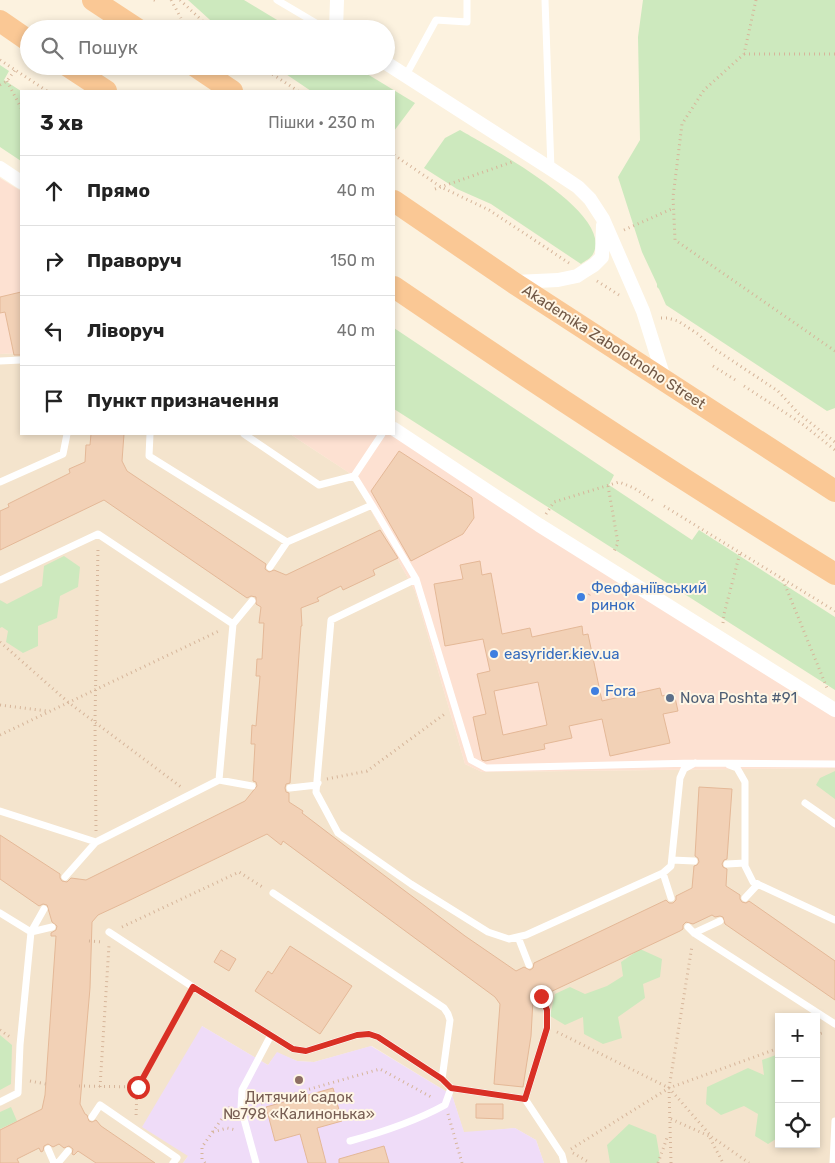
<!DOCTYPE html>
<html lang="uk">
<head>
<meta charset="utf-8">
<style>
  :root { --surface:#fff; --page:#f6f6f6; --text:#222; --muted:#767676; --line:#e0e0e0 }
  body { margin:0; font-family:Rubik,sans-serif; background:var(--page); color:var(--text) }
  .controls { position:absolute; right:15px; bottom:15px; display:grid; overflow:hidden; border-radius:0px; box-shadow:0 2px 8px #0003 }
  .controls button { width:45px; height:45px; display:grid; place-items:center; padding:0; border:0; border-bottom:1px solid var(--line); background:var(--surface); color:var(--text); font:25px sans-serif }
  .stop { position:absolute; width:15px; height:15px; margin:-11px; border:4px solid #d93025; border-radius:50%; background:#fff }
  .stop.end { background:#d93025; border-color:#fff; box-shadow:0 1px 5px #0008 }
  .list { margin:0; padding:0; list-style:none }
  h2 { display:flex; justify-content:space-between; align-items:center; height:65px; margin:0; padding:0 20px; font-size:21px }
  h2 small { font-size:16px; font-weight:400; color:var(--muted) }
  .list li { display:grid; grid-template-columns:32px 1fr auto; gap:15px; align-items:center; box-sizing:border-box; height:70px; padding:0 20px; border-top:1px solid var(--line) }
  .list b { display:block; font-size:19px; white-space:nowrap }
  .list em { font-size:16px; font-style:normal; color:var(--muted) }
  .icon { flex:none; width:28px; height:28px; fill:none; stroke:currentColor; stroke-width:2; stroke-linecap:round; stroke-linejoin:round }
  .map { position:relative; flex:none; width:835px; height:1163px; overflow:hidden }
  .search { position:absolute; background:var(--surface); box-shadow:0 2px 8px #0003; left:20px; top:20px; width:375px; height:55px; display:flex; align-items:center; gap:12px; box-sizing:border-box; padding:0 18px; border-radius:28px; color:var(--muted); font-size:19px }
  .panel { position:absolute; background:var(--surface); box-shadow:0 2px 8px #0003; left:20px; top:90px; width:375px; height:345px; border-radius:0px }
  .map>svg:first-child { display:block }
  .residential { fill:#f4e4cd; fill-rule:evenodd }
  .commercial { fill:#fde1d2 }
  .education { fill:#efdcf8 }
  .green { fill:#cde9be }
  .building { fill:#f2d1b6; stroke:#e4b897; fill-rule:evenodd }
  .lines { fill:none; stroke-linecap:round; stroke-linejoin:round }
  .path { stroke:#d6b59a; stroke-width:3; stroke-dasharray:1 4; stroke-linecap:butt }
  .service { stroke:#fff; stroke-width:7 }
  .minor { stroke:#fff; stroke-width:14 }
  .trunk { stroke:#fac895; stroke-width:22 }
  .route { stroke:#d93025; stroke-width:6 }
  .shop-dot { fill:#3f7fe0; stroke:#fff6e5; stroke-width:2 }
  .service-dot { fill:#5c6f8a; stroke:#fff6e5; stroke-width:2 }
  .education-dot { fill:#8d6e63; stroke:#fff6e5; stroke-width:2 }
  .labels { text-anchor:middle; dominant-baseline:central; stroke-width:4; stroke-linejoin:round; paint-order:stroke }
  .street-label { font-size:15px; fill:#725947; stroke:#fff6e5 }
  .shop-label { font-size:15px; fill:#366cbe; stroke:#fff6e5; text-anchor:start }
  .service-label { font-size:15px; fill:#4e5e75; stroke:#fff6e5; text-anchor:start }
  .education-label { font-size:15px; fill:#785e54; stroke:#fff6e5 }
</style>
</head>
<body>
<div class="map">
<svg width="835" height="1163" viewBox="0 0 835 1163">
  <rect width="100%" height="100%" fill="#fcf2df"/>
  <!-- residential -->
  <path class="residential" d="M21,353V434H290L351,474L415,591L465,764L482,772L835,768V1163H544L536,1140L515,1128L464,1133L452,1095L372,1046L314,1062L297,1061L277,1053L268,1065L202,1026L188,1156L183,1163H0V354ZM779,1017H816V1144H779Z"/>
  <!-- commercial -->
  <path class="commercial" d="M0,178L21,191V353L0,354Z
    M290,434H394L835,716V768L482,772L465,764L415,591L351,474Z"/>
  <!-- education -->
  <path class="education" d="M202,1026L268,1065L277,1052L297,1061L314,1062L371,1046L452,1095L464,1132L515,1128L536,1140L544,1163H183L188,1156L142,1127Z"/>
  <!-- green -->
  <path class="green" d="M188,0H244L292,29H220Z
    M643,0H835V408L827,411L666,305L659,289L657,287V284L642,252L618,177L640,140L638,37Z
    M0,65L9,71L4,80L21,91V161L0,147Z
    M274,66H354L415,103L394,131V91H311Z
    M460,130C487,146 616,213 593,254C591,258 585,261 581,264L491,204L457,189L424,168L445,138Z
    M394,328L614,475L609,485L692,540L699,530L835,617V690L394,409Z
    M64,556L80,567L78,587L60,596L57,618L38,626V646L23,653L6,642L8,631L2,627L0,628V600L7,604L42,586L44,566Z
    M835,771V799L816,785L820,778Z
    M640,949L662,959L660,977L643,984L645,998L618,1017L622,1038L603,1044L584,1034L583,1017L565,1025L550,1016L555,994L570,987L585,994L607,986L623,976L621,962Z
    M0,1035L12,1045L11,1084L0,1090Z
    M779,1054V1137L768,1144L755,1136L758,1114L744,1106L721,1115L706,1104L707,1087L748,1068L764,1075L762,1060Z
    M11,1107L17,1121L0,1129V1112Z
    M629,1124L656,1135L660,1158L658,1163H610L607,1145Z"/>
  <!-- building -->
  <path class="building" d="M21,292V355H14L5,312L0,313V297Z
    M91,434H124L122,461L127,471L266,564L265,569L269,572L274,570L286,575L380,530L398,558L373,570L375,575L343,590L341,586L317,598L319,601L301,608L302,626H301L290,783L286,784L285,788L286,792L289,793V802L303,811L302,813L357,855L465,936L516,971L524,967L530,970L533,968L534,963L666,900L669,903H673L676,900V896L692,888L694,866L697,865L699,862L698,858L695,856L699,787L732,789L727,859L724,860L722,864L723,867L727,869L726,886L740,895V899L742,902L746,903L749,901L835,961V1000L725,924L723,917L720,916L715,917L712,915L693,924L686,922L683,925V929L680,931L546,994L542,991H538L536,995V999L533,1000L531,1036L523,1087L494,1084L500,1004L495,997L283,841L281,845L267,834L126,902L98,915L92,922L90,988L80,1104L85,1114L87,1115L89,1121L92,1122L96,1120L101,1126L155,1163H96L78,1151L74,1155L72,1154L73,1149L69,1146L64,1148L59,1144L53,1147L48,1144L44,1146L43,1151L41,1152L39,1148L17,1159L19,1163H0V1130L42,1109L45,1095L56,936H51V933L56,930L57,926L52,922L47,905L43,904L39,906L0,879V835L60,874V878L62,881L67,882L71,878L86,880L245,801L257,786L256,782L253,781L255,744H251L252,725L256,726L260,676H256L257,659H262L264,623H259L261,607L256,604V597L251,596L247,598L104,500L0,550V511L9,507L8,504L70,473L69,469L85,462L86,445H90Z
    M399,451L472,498L474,518L463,534L411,561L371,491Z
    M480,561L482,575L491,573L502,634L530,628L532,637L582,626L583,635L588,634L602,701L660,688L662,696L674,693L678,711L663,714L670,743L610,756L602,719L569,726L572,738L544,744L545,749L485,761L482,760L473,717L486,714L477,674L490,671L483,639L445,646L434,584L463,579L460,565ZM538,682L547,725L503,735L494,691Z
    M290,946L352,986L320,1034L255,991L268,971L272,974Z
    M221,950L236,959L229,971L214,962Z
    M333,1088L342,1121L317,1128L326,1163H308L300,1134L275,1141L266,1107Z
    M476,1104H503V1119L476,1118Z
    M384,1146L389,1163H339V1159Z"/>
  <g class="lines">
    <!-- path -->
    <path class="path" d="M154,0L158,2
      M171,0L181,18
      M180,0L211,29
      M756,0L744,54L704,90L682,124L673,197L675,240L835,351
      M744,54H835
      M0,60L47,91
      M260,66L298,91
      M7,81L21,108
      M0,85L7,81L15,70
      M394,155L441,187L489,210L569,263
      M435,189L512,162
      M624,230L674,208
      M597,281L619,295
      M661,318H667L678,321L698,334L713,348L778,391L799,414L835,442
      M713,366L737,381
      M744,386L801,423L835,450
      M608,486L618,543L613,553
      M664,506L835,611
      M546,514L554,502L619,482L634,488L654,501
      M783,580L827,688
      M589,595L599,578
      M723,623L724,614L740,553
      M0,642L68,702L181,787
      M0,705L47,711
      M0,735L221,630
      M327,779L367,771L446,713
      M96,831L95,721L98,547
      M122,927L239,872L264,888
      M89,941L103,942
      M0,1030L10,1037
      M557,1032L669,1088L712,1137L749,1163
      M816,1035L825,1032
      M30,1081L46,1084
      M79,1086L137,1087L136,1117
      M100,1087L109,945
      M137,1087L188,996
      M261,1103L380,1069L433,1098
      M448,1114L462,1163
      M671,1119L709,1136
      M213,1132L227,1128L236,1130
      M710,1138L723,1163
      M571,1149L669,1088L779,1048
      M573,1153L590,1163
      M205,1163L202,1159V1147L230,1107
      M658,1163L668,1135
      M671,1163L669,1088L692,946"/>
    <!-- service -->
    <path class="service" d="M277,0L326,29
      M545,0L551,169
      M406,75L436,20L467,22V0
      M0,361L21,360
      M150,434L149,456L287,542L372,505L354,476L382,434
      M244,434L319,485L354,476
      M0,482L63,454L67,434
      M372,505L416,579L331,620L316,792L338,833L411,884L488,932L509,939L526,935L663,873L671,866L680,778L684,769L695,763
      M270,567L287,542
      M416,579L471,760L486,768L695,763L835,764
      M0,580L98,534L233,624L219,780
      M233,624L252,601
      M729,765L737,768L745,782V866L753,882L835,920
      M290,788L317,785L318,783
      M805,803L835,824
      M0,811L96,842L219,780L252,786
      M672,860L694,861
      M727,864L745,863
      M663,873L671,898
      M65,877L96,842
      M273,893L444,1008L448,1014L450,1020L442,1079
      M745,898L758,884
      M44,909L31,932L52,927
      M0,913L31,932L20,1045L18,1093L0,1102
      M688,927L694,933L835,1024
      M109,932L193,987L293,1049L306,1051L357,1035L369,1034L378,1037L442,1079L451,1088L445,1105C416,1121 383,1132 350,1141
      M694,933L720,921
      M518,937L529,965
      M541,996L547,1010V1028L525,1099L562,1155L564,1163
      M451,1088L525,1099
      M92,1117L100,1105L177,1158L173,1163
      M48,1149L54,1163
      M58,1163L68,1151
      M256,1163L241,1108L242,1090L271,1035
      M833,1163L835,1121"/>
    <!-- minor -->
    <path class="minor" d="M336,29L337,0
      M386,63L551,169L578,187L590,199L603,219L643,311L665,381
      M0,168L21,182
      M515,282L558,280L577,276L583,272L594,265L602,257L603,225
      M394,429L539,525L835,710"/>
    <!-- trunk -->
    <path class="trunk" d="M93,0L137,29
      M0,21L29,41
      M68,66L106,91
      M195,66L232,91
      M394,201L514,283L835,491
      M394,287C539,386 686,482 835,574"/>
  </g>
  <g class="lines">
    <!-- route -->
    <path class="route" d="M138,1087L193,987L293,1049L306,1051L357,1035L369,1034L378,1037L442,1079L451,1088L525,1099L547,1028V1010L541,996"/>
  </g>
  <!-- markers -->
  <g class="shop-dot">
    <circle cx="581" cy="597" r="5"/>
    <circle cx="494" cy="654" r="5"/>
    <circle cx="595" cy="691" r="5"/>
  </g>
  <circle class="service-dot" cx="670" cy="698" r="5"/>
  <circle class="education-dot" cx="299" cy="1080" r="5"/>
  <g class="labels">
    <!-- street labels -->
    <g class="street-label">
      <text transform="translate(614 347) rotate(33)">Akademika Zabolotnoho Street</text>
    </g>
    <!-- shop labels -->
    <g class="shop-label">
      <text x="591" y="588">Феофаніївський<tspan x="591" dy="17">ринок</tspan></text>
      <text x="504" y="654">easyrider.kiev.ua</text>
      <text x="605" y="691">Fora</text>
    </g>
    <!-- service labels -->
    <g class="service-label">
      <text x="680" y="698">Nova Poshta #91</text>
    </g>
    <!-- education labels -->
    <g class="education-label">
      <text x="299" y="1097">Дитячий садок<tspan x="299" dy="17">№798 «Калинонька»</tspan></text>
    </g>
  </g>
</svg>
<div class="controls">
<button>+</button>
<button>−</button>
<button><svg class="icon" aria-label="locate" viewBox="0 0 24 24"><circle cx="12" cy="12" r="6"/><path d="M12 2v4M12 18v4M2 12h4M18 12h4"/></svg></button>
</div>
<div class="stop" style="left:138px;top:1087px"></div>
<div class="stop end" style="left:541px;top:996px"></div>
<div class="search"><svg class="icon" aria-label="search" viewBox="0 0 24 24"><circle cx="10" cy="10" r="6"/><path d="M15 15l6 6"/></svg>Пошук</div>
<section class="panel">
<h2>3 хв<small>Пішки · 230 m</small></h2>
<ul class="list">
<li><svg class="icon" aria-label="ahead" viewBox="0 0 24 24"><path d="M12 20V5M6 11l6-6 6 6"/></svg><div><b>Прямо</b></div><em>40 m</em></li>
<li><svg class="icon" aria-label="right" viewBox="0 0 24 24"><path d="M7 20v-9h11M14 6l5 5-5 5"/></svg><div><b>Праворуч</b></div><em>150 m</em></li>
<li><svg class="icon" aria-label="left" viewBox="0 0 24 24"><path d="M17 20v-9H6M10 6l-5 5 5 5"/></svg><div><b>Ліворуч</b></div><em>40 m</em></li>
<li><svg class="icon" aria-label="arrive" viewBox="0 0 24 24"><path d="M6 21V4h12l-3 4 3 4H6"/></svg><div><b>Пункт призначення</b></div></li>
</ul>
</section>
</div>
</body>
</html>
